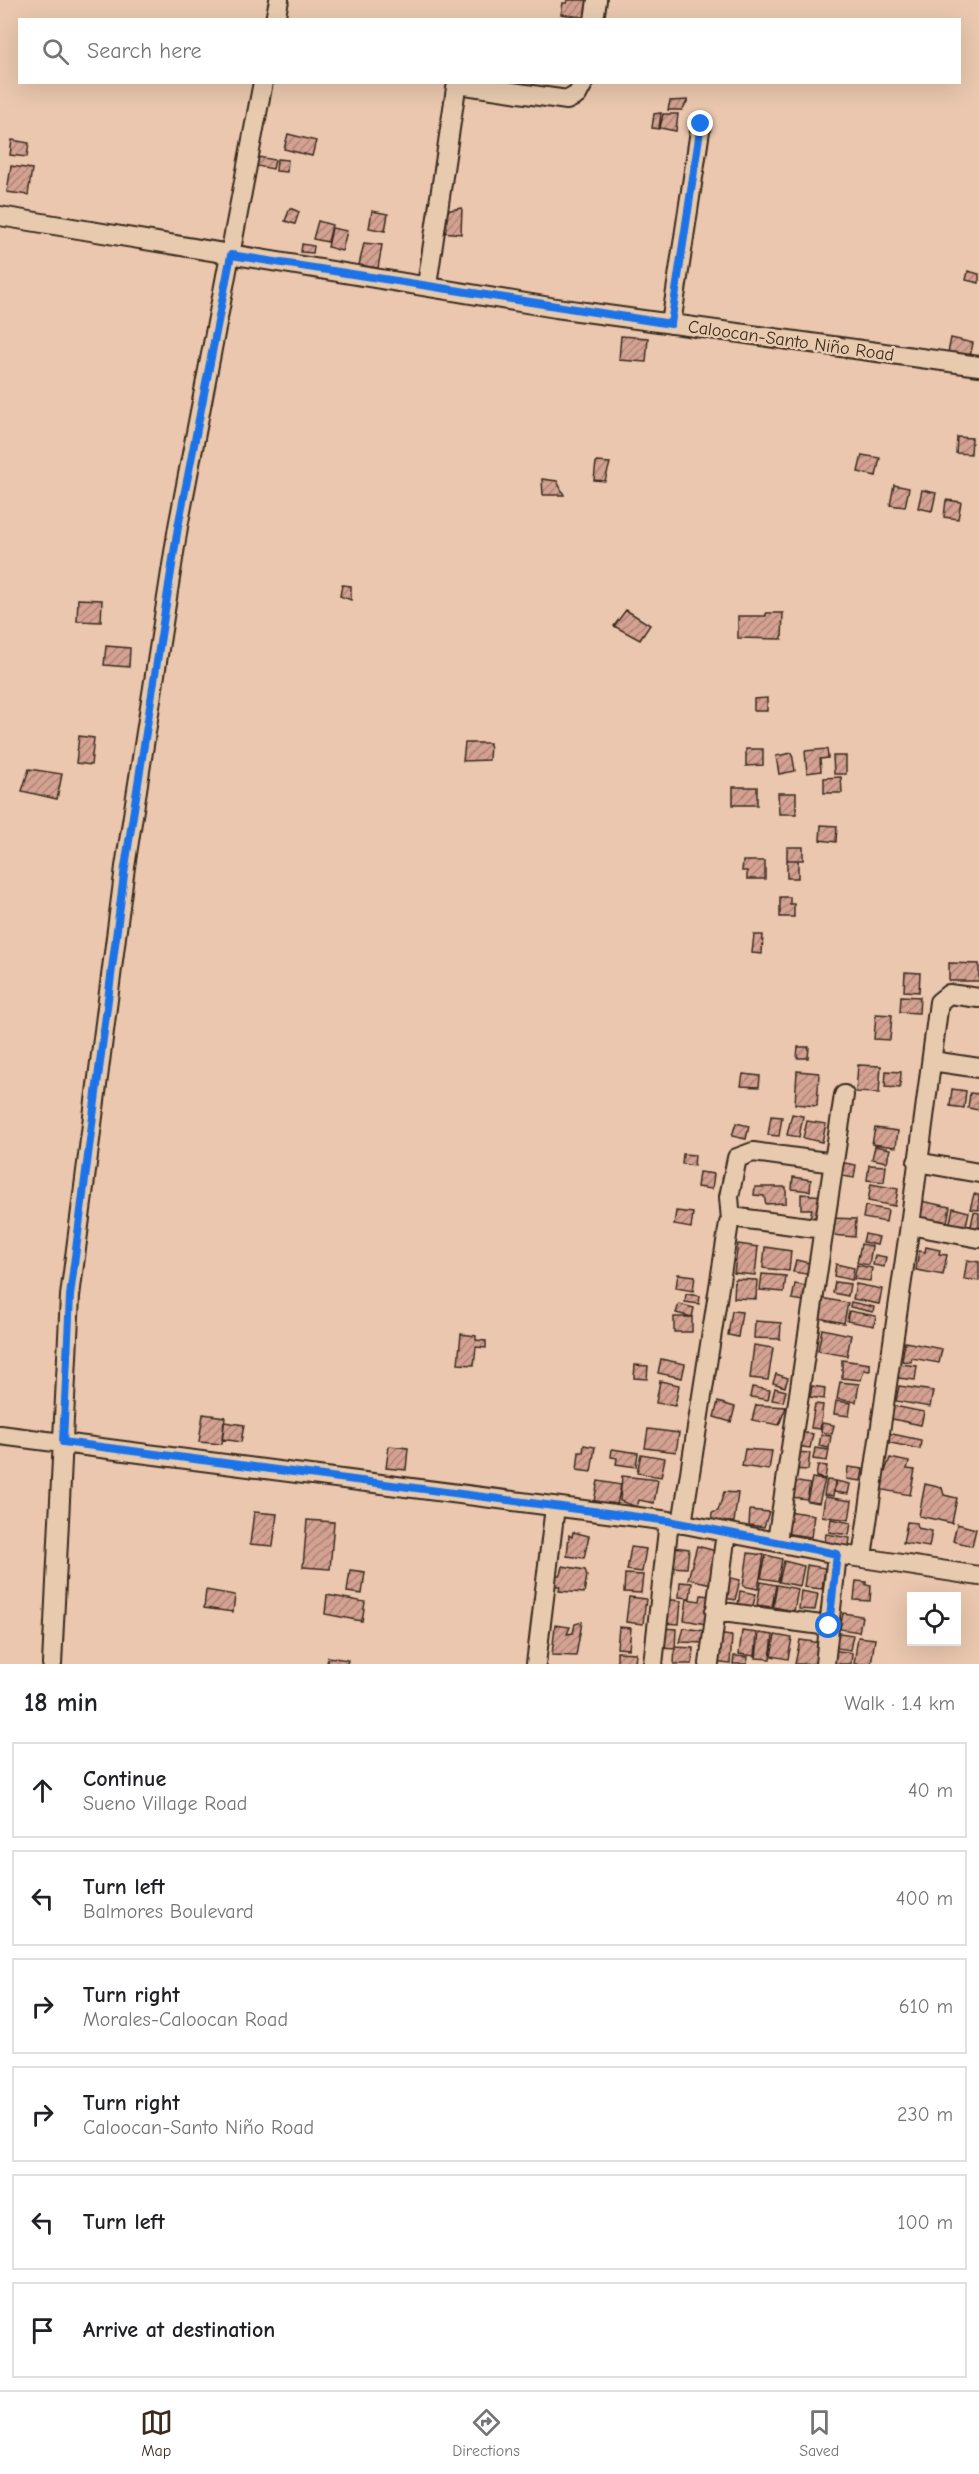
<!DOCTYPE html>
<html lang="en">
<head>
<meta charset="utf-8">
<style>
  :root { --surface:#fff; --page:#f2f2f2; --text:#202124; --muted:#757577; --line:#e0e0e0; --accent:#3b2a1e }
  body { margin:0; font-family:"Comic Neue",sans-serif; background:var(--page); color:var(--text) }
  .controls { position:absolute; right:18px; bottom:18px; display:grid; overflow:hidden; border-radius:0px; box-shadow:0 6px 24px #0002 }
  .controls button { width:54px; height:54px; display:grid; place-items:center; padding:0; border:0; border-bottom:2px solid var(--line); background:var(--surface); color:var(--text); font:30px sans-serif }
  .stop { position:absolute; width:18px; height:18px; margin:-14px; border:4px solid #1a73e8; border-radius:50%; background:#fff }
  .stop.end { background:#1a73e8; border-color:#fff; box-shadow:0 2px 6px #0008 }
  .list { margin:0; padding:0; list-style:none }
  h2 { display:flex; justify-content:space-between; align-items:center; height:78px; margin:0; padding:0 24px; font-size:26px }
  h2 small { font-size:20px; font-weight:400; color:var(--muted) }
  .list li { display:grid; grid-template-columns:39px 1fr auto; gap:18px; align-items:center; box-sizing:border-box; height:96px; margin:0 12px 12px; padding:0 12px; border:2px solid var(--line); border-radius:0px }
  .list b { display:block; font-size:22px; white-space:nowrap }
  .list p { margin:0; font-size:20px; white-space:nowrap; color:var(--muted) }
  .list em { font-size:20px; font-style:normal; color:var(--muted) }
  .icon { flex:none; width:33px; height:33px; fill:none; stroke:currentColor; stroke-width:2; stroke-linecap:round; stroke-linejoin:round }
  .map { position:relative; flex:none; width:979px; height:1664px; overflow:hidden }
  .search { position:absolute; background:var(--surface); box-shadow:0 6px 24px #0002; left:18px; right:18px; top:18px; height:66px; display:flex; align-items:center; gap:15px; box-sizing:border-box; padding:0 21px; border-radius:0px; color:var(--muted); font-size:22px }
  .sheet { height:726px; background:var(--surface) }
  nav { display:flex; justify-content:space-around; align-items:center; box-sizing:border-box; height:84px; border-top:2px solid var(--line); background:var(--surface); font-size:16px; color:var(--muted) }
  nav a { display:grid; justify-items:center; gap:3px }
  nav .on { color:var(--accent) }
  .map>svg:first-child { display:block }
  .building { fill:url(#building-hatch); stroke:#3b2a1e; stroke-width:1.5 }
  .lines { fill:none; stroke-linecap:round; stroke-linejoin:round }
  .minor-casing { stroke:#3b2a1e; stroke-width:22 }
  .minor { stroke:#e8cbaf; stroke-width:18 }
  .route { stroke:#1a73e8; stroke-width:8 }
  .labels { text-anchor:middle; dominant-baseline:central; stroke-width:5; stroke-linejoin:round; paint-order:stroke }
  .street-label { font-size:18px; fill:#3b2a1e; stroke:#e8cbaf }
</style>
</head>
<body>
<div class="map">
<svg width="979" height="1664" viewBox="0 0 979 1664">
  <defs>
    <pattern id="building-hatch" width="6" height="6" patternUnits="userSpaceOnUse" patternTransform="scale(1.5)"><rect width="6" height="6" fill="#d4a292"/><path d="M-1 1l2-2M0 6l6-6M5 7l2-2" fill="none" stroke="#ad8477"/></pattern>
  </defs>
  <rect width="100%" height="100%" fill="#eac7ae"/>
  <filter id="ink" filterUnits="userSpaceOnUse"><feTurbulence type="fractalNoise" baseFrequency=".0167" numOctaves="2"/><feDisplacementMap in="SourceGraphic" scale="12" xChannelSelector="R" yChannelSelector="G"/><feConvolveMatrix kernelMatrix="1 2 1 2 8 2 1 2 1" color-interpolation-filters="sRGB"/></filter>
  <g filter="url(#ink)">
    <!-- building -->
    <path class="building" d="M568,0H590L588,18L561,14L563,3H567Z
      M688,100L682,110H668L670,101Z
      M661,113L659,129L652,128L654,114Z
      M663,114H678L676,131L660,128Z
      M288,134L316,141L312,156L284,149Z
      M12,140L29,143L27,157L10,155Z
      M258,157L275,160L273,169L257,166Z
      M277,159L288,160L287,172L276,171Z
      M11,166L32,169L28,195L7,192Z
      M290,208L299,212L295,224L285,221Z
      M462,208L461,234L443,232L445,211Z
      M372,211L388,214L385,231L369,228Z
      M318,221L332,225L328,242L313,239Z
      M332,228L347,231L342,251L328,247Z
      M364,243L382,245L378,268L359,265Z
      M302,244L314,246L313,253L301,252Z
      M968,271L979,274V283L966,280Z
      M621,336L648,338L646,362L619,360Z
      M951,338L973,343L970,357L948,353Z
      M957,437L972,438L971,454L956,453Z
      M862,455L880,458L876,476L858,472Z
      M596,462L610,463L605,481L594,480Z
      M542,479L557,481L564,495H543Z
      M894,485L909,488L905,507L890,505Z
      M922,490L936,493L932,511L918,508Z
      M946,500L961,502L958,519L944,517Z
      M342,585L351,586V600L340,596Z
      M78,599L102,600L101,622L77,621Z
      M626,610L650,625L640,640L614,626Z
      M766,613H783L782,639L738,638V616H766Z
      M106,646L130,648L129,667L104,665Z
      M767,698V711H754V699Z
      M79,736L94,738L91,765L76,763Z
      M465,743H490L489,760L463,761Z
      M746,749H763V765L746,766Z
      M827,749L828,758L820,759L821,771L807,773L805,751Z
      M792,753L795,771L779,774L776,756Z
      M833,756H846V774H834Z
      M29,769L62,774L57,799L22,791Z
      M841,777L842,793H824V778Z
      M733,787H757V805H733Z
      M778,793H796V814H779Z
      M821,825L837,826L836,842L820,840Z
      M787,847H803V860H787Z
      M787,860H798V878H787Z
      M743,861H765V879H747V871H742Z
      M780,897H790V904H794V917H780Z
      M754,935H763L762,954L752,953Z
      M949,963L979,964V981H949Z
      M905,972L920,973L919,992L904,991Z
      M901,996L920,997L919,1013L900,1012Z
      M876,1014L892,1015L890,1040L874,1039Z
      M798,1047H809L808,1058H797Z
      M858,1065L881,1066L879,1093L856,1092Z
      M797,1071L819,1073L817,1106L795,1104Z
      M886,1071L901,1072L900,1088L885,1087Z
      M743,1074L760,1076L759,1087L741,1086Z
      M952,1089L966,1091L964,1108L950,1106Z
      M970,1093L979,1094V1110L968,1108Z
      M792,1114L803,1116L799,1137L787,1135Z
      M771,1116L782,1117L779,1136L768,1135Z
      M807,1121L826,1124L822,1142L803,1138Z
      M736,1123L749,1126L746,1139L732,1136Z
      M875,1128L898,1131L896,1147L872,1144Z
      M875,1146L890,1149L887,1162L872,1159Z
      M683,1154L695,1155L694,1166L682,1164Z
      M839,1162L856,1165L854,1178L836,1175Z
      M869,1165L886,1166L884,1182L867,1180Z
      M699,1172L714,1174L712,1189L697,1187Z
      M793,1177L811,1180L810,1191L792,1189Z
      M871,1184L898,1189L895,1206L868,1201Z
      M755,1187H786V1203L766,1204L764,1196L754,1195Z
      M801,1194L823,1196L820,1219L810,1217L812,1209H801Z
      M974,1194L979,1195V1210L970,1209Z
      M921,1201L950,1207L946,1227L917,1222Z
      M865,1206L888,1210L886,1222L863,1218Z
      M953,1208L969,1212L965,1230L949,1227Z
      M676,1211L693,1213L691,1228L674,1225Z
      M974,1212L979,1213V1232L970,1230Z
      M832,1218L856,1219L855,1237L831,1235Z
      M865,1234L879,1237L877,1245L863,1242Z
      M738,1244L758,1247L755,1275L734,1273Z
      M861,1244L872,1246L869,1265L857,1263Z
      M765,1247L791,1251L789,1271L763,1268Z
      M926,1247L940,1250L939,1254L947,1255L943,1275L916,1270L919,1251L925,1252Z
      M875,1255L886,1257L884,1267L873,1265Z
      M796,1260L814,1264L812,1275L793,1272Z
      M967,1260L979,1262V1281L964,1279Z
      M836,1264L854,1268L852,1280L834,1276Z
      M857,1265L872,1268L870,1281L854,1279Z
      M678,1274L695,1276L693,1291L676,1288Z
      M762,1274L786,1276L784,1292L760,1290Z
      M735,1279L757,1280L756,1299L734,1298Z
      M835,1282L850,1284L848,1296L833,1293Z
      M795,1284L812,1287L809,1302L792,1299Z
      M856,1284L882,1289L879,1304L853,1299Z
      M686,1294L700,1296L699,1304L685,1302Z
      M821,1298L848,1303L844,1323L818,1318Z
      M851,1302L874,1307L873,1312L850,1307Z
      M679,1304L694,1308L692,1317L676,1313Z
      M732,1311L742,1312L738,1337L728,1335Z
      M849,1311L876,1316L874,1326L847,1321Z
      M674,1317H692V1332H674Z
      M755,1321L781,1323L780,1339L754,1338Z
      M822,1329L851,1335L847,1356L818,1351Z
      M461,1334L476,1336V1340L486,1341V1348L476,1347L474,1365L458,1364Z
      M905,1342L942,1349L939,1363L912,1358L911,1362L902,1361Z
      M754,1345L773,1348L768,1380L750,1378Z
      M661,1359L685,1364L682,1378L658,1373Z
      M842,1360L870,1364V1371L864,1370L861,1380L842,1378Z
      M891,1363L917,1366L915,1380L889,1377Z
      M635,1365L648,1366L647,1379L634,1378Z
      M776,1374L788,1378L785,1387L773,1383Z
      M660,1381L679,1385L675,1406L656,1403Z
      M840,1382L859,1384L856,1402L837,1399Z
      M812,1386L825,1388L824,1399L810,1397Z
      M899,1386L933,1391L930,1407L896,1401Z
      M752,1387L770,1390L768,1400L750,1397Z
      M775,1388L786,1391L783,1402L772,1400Z
      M836,1401L851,1403L849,1416L834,1414Z
      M718,1402L735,1407L731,1422L714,1417Z
      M815,1404L823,1405L820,1429L811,1428Z
      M756,1405L786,1407L779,1425L752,1420Z
      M889,1405L924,1412L921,1425L887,1418Z
      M203,1414L225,1417L222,1444L199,1442Z
      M224,1422L244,1425L241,1442L222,1439Z
      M822,1423L834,1425L832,1434L821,1432Z
      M648,1429L679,1433L676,1452L645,1448Z
      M798,1432L813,1434L810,1448L796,1446Z
      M883,1432L921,1440L920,1449L881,1441Z
      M821,1435L831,1436L829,1448L819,1446Z
      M584,1445L595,1447L591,1472L577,1470L579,1452H583Z
      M389,1446L408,1448L406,1470L386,1468Z
      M815,1448L829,1450L827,1461L813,1459Z
      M612,1449L638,1453L636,1467L616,1464L617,1458L611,1457Z
      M745,1449L772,1451L769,1470L742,1466Z
      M792,1452L810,1453L808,1470L791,1469Z
      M641,1454L665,1458L661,1477L637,1473Z
      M890,1458L909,1462L907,1469L915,1470L910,1495L878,1489L881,1473L884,1474Z
      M818,1465L827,1466L825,1479L816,1477Z
      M848,1467L863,1469L861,1481L847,1479Z
      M622,1476L658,1480L654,1503L639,1500L637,1507L620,1501Z
      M812,1478L825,1480L819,1503L807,1501Z
      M787,1480L810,1484L807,1499L790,1497Z
      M827,1480L835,1481L833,1496L824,1495Z
      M598,1481L621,1485L617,1505L594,1501Z
      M836,1481L850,1484L848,1494L834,1492Z
      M925,1484L942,1488L944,1495L957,1498L952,1523L919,1516Z
      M724,1492L738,1493L734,1522H727L726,1525L711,1524L712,1513L718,1511Z
      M825,1497L852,1501L849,1520L822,1516Z
      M750,1510L769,1512L764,1527L749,1525Z
      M787,1511L814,1515L811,1537L783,1533Z
      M254,1512L277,1514L273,1546L250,1544Z
      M831,1519L851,1523L849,1535L829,1532Z
      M307,1520L334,1522L330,1569L303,1567Z
      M907,1522L917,1523L918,1528L932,1531L929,1547L903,1543Z
      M957,1524L976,1529L972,1546L953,1541Z
      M573,1532L589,1536L584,1558L567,1556L569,1535L572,1537Z
      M826,1534L850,1538L848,1552L824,1548Z
      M697,1546L720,1552L712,1584L688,1579Z
      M631,1547L646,1549L642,1572L627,1570Z
      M673,1547L689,1549L687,1568L670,1567Z
      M748,1553L764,1555L758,1589L743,1586Z
      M766,1555L782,1559L778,1581L761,1578Z
      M784,1561L804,1566L800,1586L779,1582Z
      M807,1565L825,1568L822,1589L804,1587Z
      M563,1566L585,1570L587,1575L584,1593L559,1591L560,1586H553V1575H561Z
      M350,1570L365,1572L362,1594L347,1592Z
      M625,1574L643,1575L641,1593L624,1592Z
      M723,1576L740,1580L735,1600L719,1597Z
      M856,1581L866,1582V1585L871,1586L870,1601L854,1600Z
      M680,1582L692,1583L690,1598L679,1597Z
      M761,1582L776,1585L772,1607L757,1605Z
      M777,1585L798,1589L794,1611L773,1607Z
      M206,1590L235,1595L233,1612L204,1608Z
      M740,1591L756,1594L752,1609L738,1606Z
      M801,1591L818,1594L815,1610L799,1609Z
      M327,1595L365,1602L362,1621L325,1614Z
      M701,1595L710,1596L706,1624L684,1620L687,1599L700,1601Z
      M629,1597L646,1599L643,1624L626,1622Z
      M664,1599L681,1601L679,1624L662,1623Z
      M843,1613L862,1616L859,1632L840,1629Z
      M582,1622L576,1656L552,1655L555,1625L570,1627L567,1634L573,1633L575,1624Z
      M619,1627L631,1628L629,1649L617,1648Z
      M662,1628L676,1629L675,1649L661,1648Z
      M684,1628L705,1631L704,1643L680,1642Z
      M742,1631L757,1633L755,1656L739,1654Z
      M834,1632L853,1635L850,1650L831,1647Z
      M759,1633L773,1635L770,1659L756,1658Z
      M714,1634L732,1636L730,1664L712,1662Z
      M775,1635L792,1638L788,1659L771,1656Z
      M858,1637L875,1639L871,1664H854Z
      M800,1640L821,1643L817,1664H795Z
      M675,1647L693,1648L692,1664H674Z
      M832,1650L852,1653L851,1664H830Z
      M617,1652L636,1653L635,1664H617Z
      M734,1656L748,1657L747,1664H733Z
      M328,1657L348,1660L347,1664H327Z"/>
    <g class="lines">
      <!-- minor casing -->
      <g class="minor-casing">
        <path id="minor" d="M275,20L279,0
          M594,20L597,0
          M0,216L556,308L979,366
          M427,285L456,88L465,85L567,100L577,95L584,82
          M671,324L701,124
          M932,1061L979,1068
          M917,1162L979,1173
          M731,1220L729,1197L737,1158L753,1152L834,1163
          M910,1225L979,1238
          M0,1435L669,1521L837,1554L979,1576
          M682,1524L729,1223L734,1218H739L824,1229
          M777,1541L844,1095
          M862,1557L910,1225L939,1002L949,994L979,998
          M715,1611L829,1626
          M52,1664L70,1296L125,867L178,527L263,82
          M536,1664L555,1507
          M653,1664L669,1521
          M709,1664L726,1532
          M825,1664L837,1554"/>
      </g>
      <!-- minor -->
      <use href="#minor" class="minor"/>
    </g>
  </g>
  <g class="lines" filter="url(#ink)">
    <!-- route -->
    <path class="route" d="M701,124L671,324L231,255L178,527L125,867L70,1296L63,1442L669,1521L837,1554L829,1626"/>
  </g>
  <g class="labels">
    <!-- street labels -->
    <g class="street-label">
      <text transform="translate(791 341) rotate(8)">Caloocan-Santo Niño Road</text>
    </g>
  </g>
</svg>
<div class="controls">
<button><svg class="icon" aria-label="locate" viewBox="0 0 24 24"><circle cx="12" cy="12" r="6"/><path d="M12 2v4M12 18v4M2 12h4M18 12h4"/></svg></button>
</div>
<div class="stop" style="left:829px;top:1626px"></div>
<div class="stop end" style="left:701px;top:124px"></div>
<div class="search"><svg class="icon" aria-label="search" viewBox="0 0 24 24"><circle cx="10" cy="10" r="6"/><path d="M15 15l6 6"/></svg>Search here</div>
</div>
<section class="sheet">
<h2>18 min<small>Walk · 1.4 km</small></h2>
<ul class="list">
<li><svg class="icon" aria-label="ahead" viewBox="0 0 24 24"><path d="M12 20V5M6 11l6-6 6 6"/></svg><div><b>Continue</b><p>Sueno Village Road</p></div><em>40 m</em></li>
<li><svg class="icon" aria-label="left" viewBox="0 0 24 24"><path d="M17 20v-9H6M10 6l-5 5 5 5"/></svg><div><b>Turn left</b><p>Balmores Boulevard</p></div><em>400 m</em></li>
<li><svg class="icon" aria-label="right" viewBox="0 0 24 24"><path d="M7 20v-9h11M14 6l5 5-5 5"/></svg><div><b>Turn right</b><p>Morales-Caloocan Road</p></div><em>610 m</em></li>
<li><svg class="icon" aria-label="right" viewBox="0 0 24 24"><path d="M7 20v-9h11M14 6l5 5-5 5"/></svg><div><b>Turn right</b><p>Caloocan-Santo Niño Road</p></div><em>230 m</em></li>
<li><svg class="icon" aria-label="left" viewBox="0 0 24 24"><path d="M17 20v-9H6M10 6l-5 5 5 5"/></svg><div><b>Turn left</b></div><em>100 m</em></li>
<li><svg class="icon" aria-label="arrive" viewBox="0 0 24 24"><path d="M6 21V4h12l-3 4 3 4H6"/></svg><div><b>Arrive at destination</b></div></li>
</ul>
</section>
<nav>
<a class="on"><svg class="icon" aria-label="map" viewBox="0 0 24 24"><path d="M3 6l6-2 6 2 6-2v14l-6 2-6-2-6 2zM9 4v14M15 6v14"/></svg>Map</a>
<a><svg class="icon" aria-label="directions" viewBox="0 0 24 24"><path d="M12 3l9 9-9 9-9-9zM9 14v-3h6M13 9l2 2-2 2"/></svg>Directions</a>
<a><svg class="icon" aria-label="saved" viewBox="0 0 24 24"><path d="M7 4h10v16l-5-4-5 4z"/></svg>Saved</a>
</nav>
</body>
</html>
